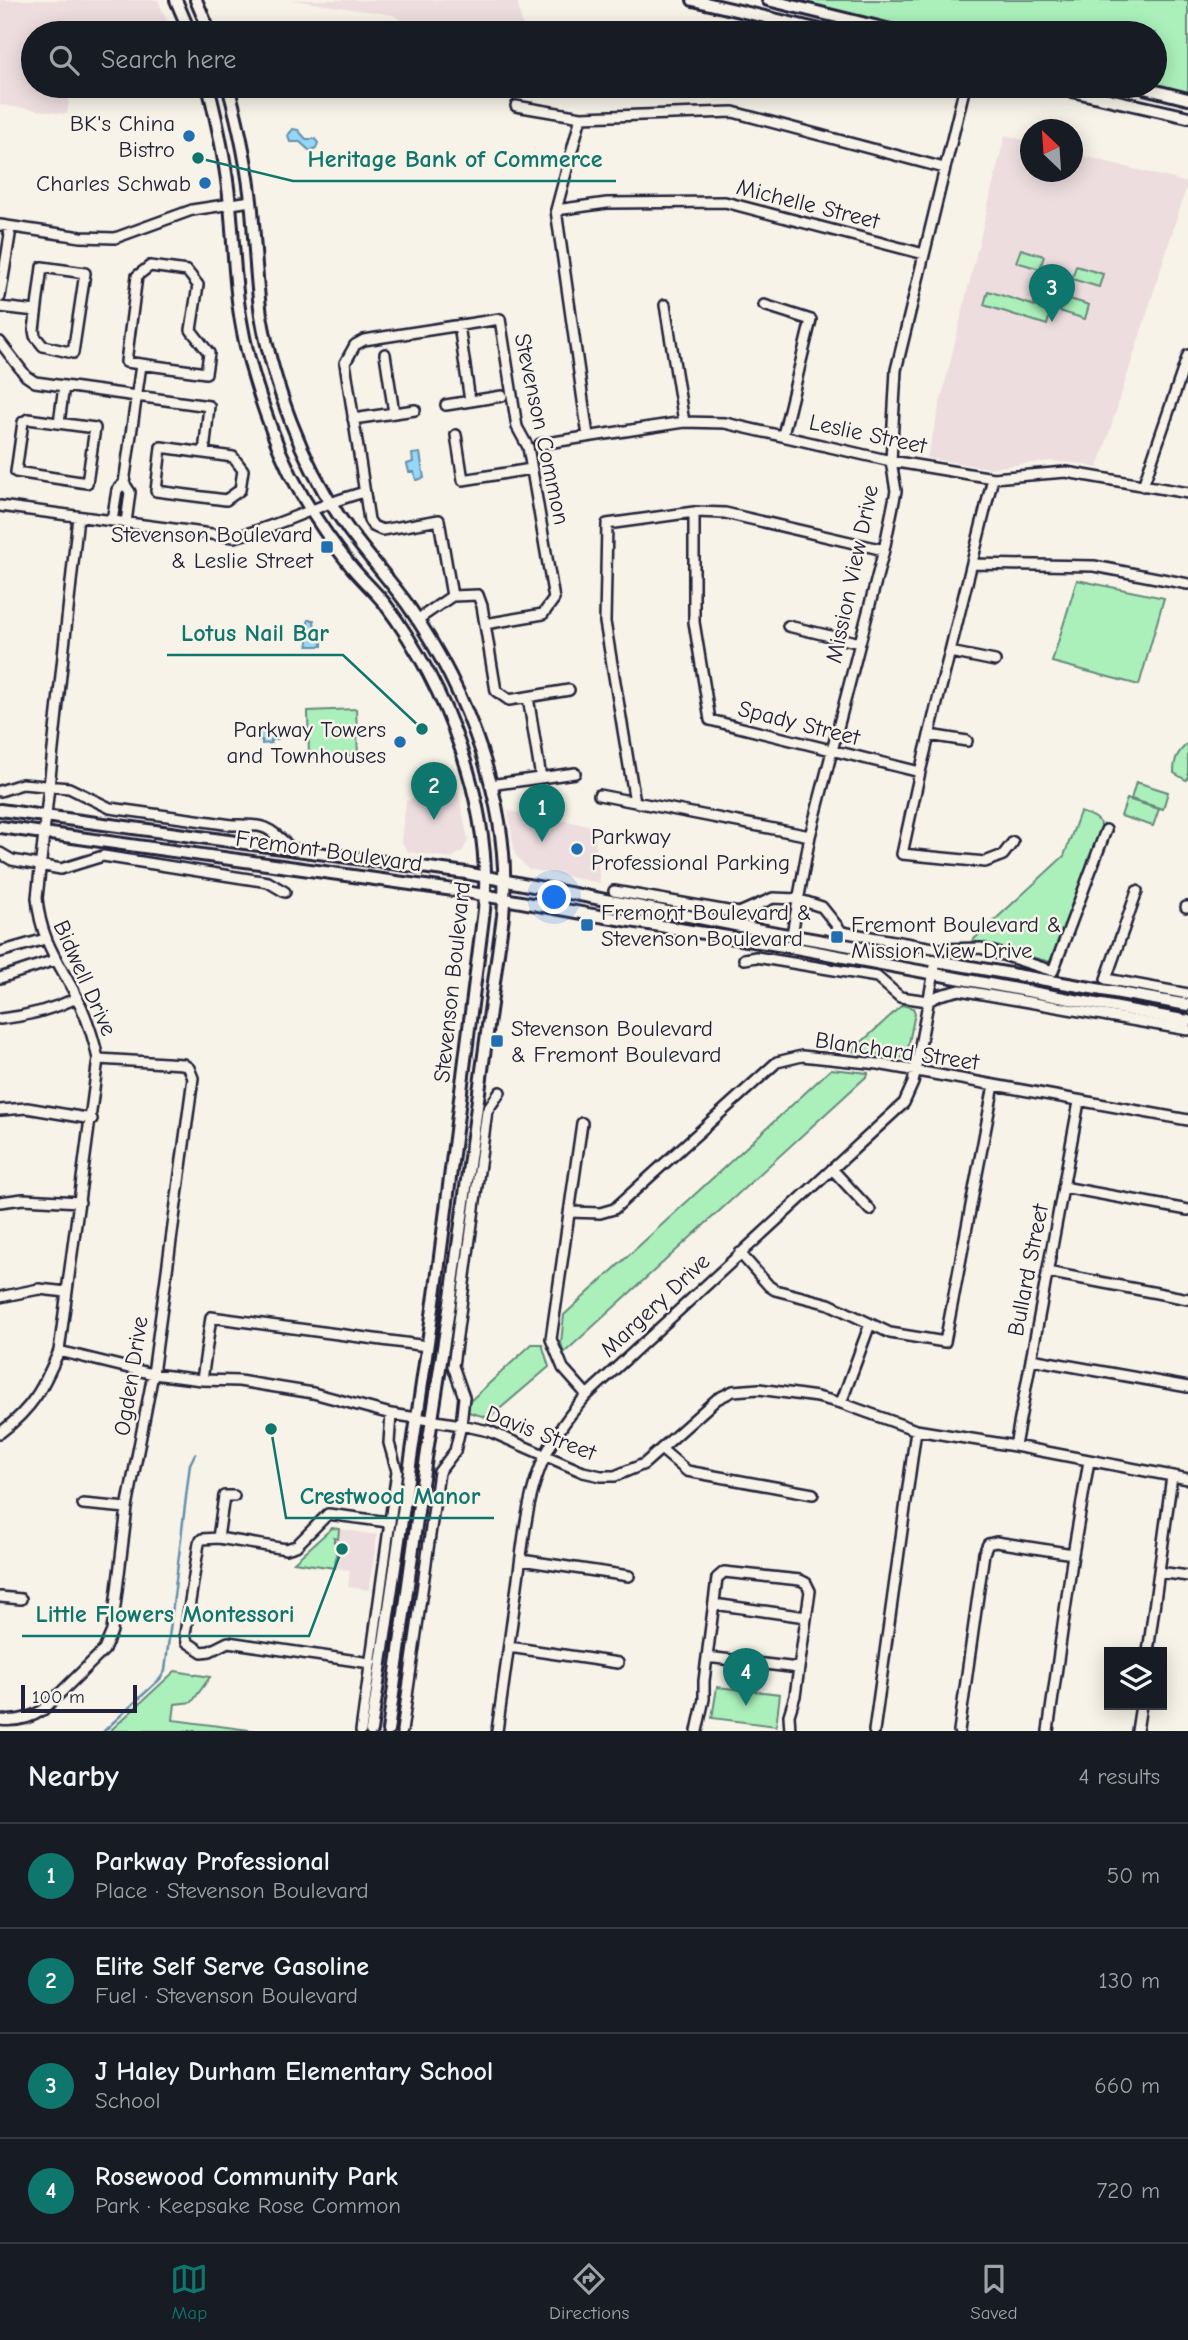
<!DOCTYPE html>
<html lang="en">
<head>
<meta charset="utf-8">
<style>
  :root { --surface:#171b24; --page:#20242c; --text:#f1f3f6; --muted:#9ea1a6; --line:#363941; --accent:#0f766e }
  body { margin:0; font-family:"Comic Neue",sans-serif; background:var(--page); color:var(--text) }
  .controls { position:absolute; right:21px; bottom:21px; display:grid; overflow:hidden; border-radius:0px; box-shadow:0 4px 18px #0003 }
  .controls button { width:63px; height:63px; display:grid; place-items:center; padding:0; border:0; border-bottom:2px solid var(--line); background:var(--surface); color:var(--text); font:35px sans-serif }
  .compass { position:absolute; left:1020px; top:119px; width:63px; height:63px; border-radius:50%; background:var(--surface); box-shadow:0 4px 18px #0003; rotate:335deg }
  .scale { position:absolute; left:21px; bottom:18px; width:116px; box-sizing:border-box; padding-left:7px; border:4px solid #22223b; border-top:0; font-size:19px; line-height:24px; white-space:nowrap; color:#22223b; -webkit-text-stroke:5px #f7f3e8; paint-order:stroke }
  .you { position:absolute; left:555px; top:898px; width:24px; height:24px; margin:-18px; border:5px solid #fff; border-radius:50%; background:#1a73e8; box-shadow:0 0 0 10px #1a73e833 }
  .badge { display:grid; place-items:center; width:46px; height:46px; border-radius:50%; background:var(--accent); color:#fff; font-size:23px; font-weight:700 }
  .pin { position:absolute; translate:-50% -58px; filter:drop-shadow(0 2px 4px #0008) }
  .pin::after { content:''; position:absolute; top:37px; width:24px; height:21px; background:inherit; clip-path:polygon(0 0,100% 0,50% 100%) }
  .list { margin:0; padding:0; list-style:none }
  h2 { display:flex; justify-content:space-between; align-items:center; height:91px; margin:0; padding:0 28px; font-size:30px }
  h2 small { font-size:23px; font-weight:400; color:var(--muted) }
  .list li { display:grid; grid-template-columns:46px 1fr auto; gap:21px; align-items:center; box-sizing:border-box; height:105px; padding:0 28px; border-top:2px solid var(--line) }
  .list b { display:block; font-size:26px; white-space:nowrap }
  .list p { margin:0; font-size:23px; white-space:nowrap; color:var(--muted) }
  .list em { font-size:23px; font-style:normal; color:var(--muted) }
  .icon { flex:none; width:38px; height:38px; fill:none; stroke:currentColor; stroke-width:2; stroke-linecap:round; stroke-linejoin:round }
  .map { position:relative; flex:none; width:1188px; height:1731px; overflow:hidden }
  .search { position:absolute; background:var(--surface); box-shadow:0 4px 18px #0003; left:21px; right:21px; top:21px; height:77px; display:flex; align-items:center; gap:18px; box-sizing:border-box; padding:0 24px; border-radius:38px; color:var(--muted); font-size:26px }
  .sheet { height:511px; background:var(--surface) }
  nav { display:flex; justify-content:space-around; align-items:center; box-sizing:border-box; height:98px; border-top:2px solid var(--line); background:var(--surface); font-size:19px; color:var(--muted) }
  nav a { display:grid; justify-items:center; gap:4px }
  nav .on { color:var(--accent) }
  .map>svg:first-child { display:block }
  .built { fill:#eddddf }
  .green { fill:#abf0bb; stroke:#66897b; stroke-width:2 }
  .water { fill:#94d8f6; stroke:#668fab; stroke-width:2 }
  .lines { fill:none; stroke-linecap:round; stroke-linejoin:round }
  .stream { stroke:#668fab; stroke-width:2.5 }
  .minor-casing { stroke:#22223b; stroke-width:14 }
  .major-casing { stroke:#22223b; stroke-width:16 }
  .minor { stroke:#f7f3e8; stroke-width:9 }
  .major { stroke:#f7f3e8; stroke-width:10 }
  .poi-dot { fill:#1f6fb2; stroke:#f7f3e8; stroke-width:2.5 }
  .labels { text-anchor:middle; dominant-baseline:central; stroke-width:5; stroke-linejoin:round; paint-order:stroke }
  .poi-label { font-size:23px; fill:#22223b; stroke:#f7f3e8; text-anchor:end }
  .street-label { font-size:23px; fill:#22223b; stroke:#f7f3e8 }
  .leader { fill:none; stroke:#0f766e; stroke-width:2.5 }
  .callout-dot { fill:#0f766e; stroke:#f7f3e8; stroke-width:2.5 }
  .callout-label { font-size:24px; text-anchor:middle; font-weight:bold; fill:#0f766e; stroke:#f7f3e8; stroke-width:5; stroke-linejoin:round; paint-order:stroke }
</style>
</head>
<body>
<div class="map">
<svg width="1188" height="1731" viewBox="0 0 1188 1731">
  <rect width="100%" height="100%" fill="#f7f3e8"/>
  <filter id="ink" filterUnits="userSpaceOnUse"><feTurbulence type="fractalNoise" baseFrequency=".0143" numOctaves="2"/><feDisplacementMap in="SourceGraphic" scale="14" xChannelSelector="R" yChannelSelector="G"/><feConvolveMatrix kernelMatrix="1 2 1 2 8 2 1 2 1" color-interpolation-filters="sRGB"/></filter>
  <g filter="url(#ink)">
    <!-- built -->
    <path class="built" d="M0,0H158L172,33H33V86H71L67,114L0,105Z
      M292,0H517L524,33H420L393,15Z
      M1005,135L1030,142V172H1072L1073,153L1188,183L1098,468L1082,464L1050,461L989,468L927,458Z
      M452,786L458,791L468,840L463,851L451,858L408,852L401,841L406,801Z
      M508,811L594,826L600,883L528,869L515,854Z
      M332,1528L377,1535L369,1590L348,1587L350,1570L294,1562Z"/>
    <!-- green -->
    <path class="green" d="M785,0H1188V94L1155,86V33H926Z
      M1021,249L1044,256L1040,269L1016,262Z
      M1076,266L1103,274L1099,287L1072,279Z
      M1038,289L1089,305L1085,319L1034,303Z
      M988,291L1051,311L1047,325L984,305Z
      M1077,580L1164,598L1139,685L1052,662Z
      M356,709L358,755L309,757L308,711Z
      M1188,743V778L1186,780L1174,773C1174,759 1177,753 1188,743Z
      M1136,782L1168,792L1163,809L1131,799Z
      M1127,799L1159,809L1153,826L1121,816Z
      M1080,812C1091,816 1099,816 1102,828L1051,962C1024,956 999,947 972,941L1064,856Z
      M902,1005L913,1008L915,1013L906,1058L852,1051Z
      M831,1069L868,1073V1075L564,1353L561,1343L564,1315Z
      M532,1344H542L549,1367L489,1418L468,1412L469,1402Z
      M332,1528L339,1529L338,1539L334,1538V1542L337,1543L335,1568L294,1562Z
      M175,1671L210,1677L192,1702L175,1704L173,1720L257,1731H110Z
      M717,1687L780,1694L776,1726L712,1718Z"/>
    <!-- water -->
    <path class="water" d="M293,129L298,130L306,139H315L318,143L316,148L310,151L300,142H290L288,135Z
      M420,453L424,478L416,480L414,472H409L407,464L413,462L412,454Z
      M308,620H314L315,630H318V637H322V646H308Z
      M268,727V730H278V739L271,740V743L262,744V740H257V728Z"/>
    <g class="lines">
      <!-- stream -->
      <path class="stream" d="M104,1731L160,1679L165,1671L190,1464L195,1454"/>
      <!-- minor casing -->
      <g class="minor-casing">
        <path id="minor" d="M516,106L581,117L733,112L944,168
          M581,117L556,210L588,436
          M556,210L607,203L725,202L924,254
          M0,225L81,237L115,238L192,210L251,201
          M150,266L187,271L198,285L191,330L209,353L206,373L126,362L137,276Z
          M42,267L85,273L73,353L43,346L35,336L34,330Z
          M0,297L10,235L6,226
          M665,305L684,422
          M764,305L811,320L783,435
          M0,307L36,311
          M459,325L470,401
          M0,342L26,376L35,382L209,406L204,453
          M385,354L394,413
          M446,405L502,396
          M28,419L95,428L87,483L16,472L23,422Z
          M353,419L415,410
          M59,423L64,386
          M456,435L463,480L531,469
          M540,444L684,422L725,423L891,461L993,478L1066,472L1188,493
          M161,447L233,457L243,470L240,490L226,500L156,491Z
          M993,478L920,772L902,854L985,862L1003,855L1013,842
          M1143,486L1188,355
          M0,506L234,537C279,527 320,503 365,492
          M694,512V622L710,720L920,772
          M112,521L117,490L124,483
          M126,523L130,492L124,483L141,365
          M972,564L1094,566L1188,584
          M417,620L452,596
          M485,624L543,614L554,599L528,447L517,427L500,319L364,340L355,345L345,363L369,520L373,526L382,530L439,520L452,596L478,595L482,606L496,691L509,700L569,690
          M788,626L860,643
          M950,652L995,661
          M528,697L541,778
          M929,735L967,741
          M490,785L575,773
          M0,791L22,784L57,787L69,788L110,808L232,825C267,824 268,827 293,850
          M599,795L810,836
          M635,802L605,622L607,524L694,512L725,513L884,550
          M0,853L12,860L61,869L103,856L268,882L285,892
          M614,891L739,913L773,898L797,899L822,907L842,932L939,949L981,948L1053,971L1106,830
          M1137,891L1106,979L1188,994
          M1186,907H1188
          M792,934L810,836L884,550L896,491L891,461L896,370L965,86
          M0,952L45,939
          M744,959L756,957L877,977L900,997L928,1001L940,995L960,990L1188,1030
          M0,978L55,960
          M0,1019C28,1016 51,1010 77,998
          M0,1110L27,1108L92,1119
          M582,1123L551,1339L563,1368L587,1395
          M832,1169L870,1210
          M1063,1187L1188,1210
          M0,1202L23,1199L80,1202
          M570,1212L600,1213L614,1209L777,1062L802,1056L878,1064L1188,1120
          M740,1253L769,1286L775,1290L829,1304L890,1333L945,1342L994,1085
          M1047,1272L1188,1299
          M0,1297L39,1289L67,1292
          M59,1351L153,1374L202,1380L239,1381L313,1393L391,1414L461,1425L489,1431L583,1472L601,1476H615L644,1464L717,1399L733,1391L759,1389L817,1397L841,1403L916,1430L1015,1446L1188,1479
          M1031,1359L1188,1387
          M202,1380L211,1317L427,1346
          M841,1403L870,1324
          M0,1433C33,1408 43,1388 59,1351L98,1059C93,1034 84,1010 72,988C54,956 40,935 37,898L78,517
          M1015,1446L1079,1102
          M661,1449L687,1471L813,1494
          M83,1504L127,1508
          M218,1538L224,1496H234
          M521,1560L629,1576
          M1159,1572L1188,1576
          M0,1597L21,1599
          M714,1604L806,1617
          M509,1647L618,1663
          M1148,1652L1172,1476
          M707,1657L798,1668
          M370,1663L228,1642L210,1651L202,1652L187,1642L185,1634L199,1543L202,1539L218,1538L286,1549L296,1546L328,1514L388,1522
          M0,1720C16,1722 29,1719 43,1710L104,1650L112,1631L127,1508L153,1374L193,1078L189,1068L183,1064L98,1059
          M361,1731L397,1471L389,1443L391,1414
          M402,1731L439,1472L455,1451L461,1425L464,1397L453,1366L487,1111L500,1092
          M497,1731C503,1685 510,1639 516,1593C528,1511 527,1460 587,1395L904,1103L913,1083L936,961
          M697,1731L704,1699V1681L717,1578L724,1572L800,1580L806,1583L810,1591L795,1696L789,1715L790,1731
          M874,1731L916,1430
          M959,1731L984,1553L988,1544L996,1542L1073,1554
          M1048,1731L1073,1554L1089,1461
          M1137,1731L1141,1705"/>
      </g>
      <!-- major casing -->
      <g class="major-casing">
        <path id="major" d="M176,0L190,33
          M196,0L210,33
          M693,0L833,33
          M768,0L903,33
          M208,86C218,125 226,165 230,205C234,244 234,283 241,321C247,357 258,393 271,428C288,477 317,524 350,565C361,579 374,590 385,604C447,687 493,807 484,910L436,1288L371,1731
          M228,86C239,126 248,168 252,210C255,245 256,280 261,315C267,351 278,388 291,422C305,459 325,497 348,529C367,555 388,578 407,604C468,691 513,808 503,916L452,1290L420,1497L388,1731
          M1050,86L1188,117
          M1136,86L1188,99
          M0,810L466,873L777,933L1188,1005
          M0,827L461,891L587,914L790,947L1188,1021"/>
      </g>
      <!-- minor -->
      <use href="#minor" class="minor"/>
      <!-- major -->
      <use href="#major" class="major"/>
    </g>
  </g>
  <!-- markers -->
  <g class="poi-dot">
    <circle cx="189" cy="136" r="7"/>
    <circle cx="205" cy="183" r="7"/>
    <rect x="320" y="540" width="14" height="14" rx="3.5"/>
    <circle cx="400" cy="742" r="7"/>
    <circle cx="577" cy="849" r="7"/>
    <rect x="580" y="918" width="14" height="14" rx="3.5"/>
    <rect x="830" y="930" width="14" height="14" rx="3.5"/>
    <rect x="490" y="1034" width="14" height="14" rx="3.5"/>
  </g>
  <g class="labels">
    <!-- poi labels -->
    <g class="poi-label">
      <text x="175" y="123">BK's China<tspan x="175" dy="26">Bistro</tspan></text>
      <text x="191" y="183">Charles Schwab</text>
      <text x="313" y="534">Stevenson Boulevard<tspan x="313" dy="26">&amp; Leslie Street</tspan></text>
      <text x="386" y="729">Parkway Towers<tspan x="386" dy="26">and Townhouses</tspan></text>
      <text x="591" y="836" text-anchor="start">Parkway<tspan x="591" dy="26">Professional Parking</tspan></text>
      <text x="601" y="912" text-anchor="start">Fremont Boulevard &amp;<tspan x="601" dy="26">Stevenson Boulevard</tspan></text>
      <text x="851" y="924" text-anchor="start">Fremont Boulevard &amp;<tspan x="851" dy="26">Mission View Drive</tspan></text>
      <text x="511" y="1028" text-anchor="start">Stevenson Boulevard<tspan x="511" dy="26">&amp; Fremont Boulevard</tspan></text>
    </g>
    <!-- street labels -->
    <g class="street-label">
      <text transform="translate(808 204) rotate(14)">Michelle Street</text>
      <text transform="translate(542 429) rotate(78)">Stevenson Common</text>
      <text transform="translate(868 434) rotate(12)">Leslie Street</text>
      <text transform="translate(852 574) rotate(-78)">Mission View Drive</text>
      <text transform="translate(799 723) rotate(14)">Spady Street</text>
      <text transform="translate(329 851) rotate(8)">Fremont Boulevard</text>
      <text transform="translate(85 978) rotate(66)">Bidwell Drive</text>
      <text transform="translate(452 982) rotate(-84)">Stevenson Boulevard</text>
      <text transform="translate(897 1051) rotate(8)">Blanchard Street</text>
      <text transform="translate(1028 1270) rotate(-79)">Bullard Street</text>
      <text transform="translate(655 1305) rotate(-43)">Margery Drive</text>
      <text transform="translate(131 1376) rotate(-81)">Ogden Drive</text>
      <text transform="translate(541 1433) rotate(21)">Davis Street</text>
    </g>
  </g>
  <!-- callouts -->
  <path class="leader" d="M198 158L293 181H616M422 729L343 655H167M271 1429L286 1518H494M342 1549L309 1636H22"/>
  <g class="callout-dot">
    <circle cx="198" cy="158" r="7"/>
    <circle cx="422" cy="729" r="7"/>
    <circle cx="271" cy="1429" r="7"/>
    <circle cx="342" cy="1549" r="7"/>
  </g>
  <g class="callout-label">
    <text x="455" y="167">Heritage Bank of Commerce</text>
    <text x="255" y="641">Lotus Nail Bar</text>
    <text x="390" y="1504">Crestwood Manor</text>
    <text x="165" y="1622">Little Flowers Montessori</text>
  </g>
</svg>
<div class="controls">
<button><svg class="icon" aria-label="layers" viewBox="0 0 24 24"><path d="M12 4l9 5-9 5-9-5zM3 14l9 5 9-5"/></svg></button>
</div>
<svg class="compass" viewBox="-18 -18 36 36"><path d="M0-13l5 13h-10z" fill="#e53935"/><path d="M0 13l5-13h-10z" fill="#9ea1a6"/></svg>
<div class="scale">100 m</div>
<div class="you"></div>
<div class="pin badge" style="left:542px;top:842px">1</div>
<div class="pin badge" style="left:434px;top:820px">2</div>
<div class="pin badge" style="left:1052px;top:322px">3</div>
<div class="pin badge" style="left:746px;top:1706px">4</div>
<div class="search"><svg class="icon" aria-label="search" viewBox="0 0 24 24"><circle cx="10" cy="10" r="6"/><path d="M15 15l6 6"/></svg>Search here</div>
</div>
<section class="sheet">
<h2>Nearby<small>4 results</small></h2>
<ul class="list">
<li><span class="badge">1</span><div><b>Parkway Professional</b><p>Place · Stevenson Boulevard</p></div><em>50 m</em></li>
<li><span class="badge">2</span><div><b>Elite Self Serve Gasoline</b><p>Fuel · Stevenson Boulevard</p></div><em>130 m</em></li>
<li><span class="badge">3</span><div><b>J Haley Durham Elementary School</b><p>School</p></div><em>660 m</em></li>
<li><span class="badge">4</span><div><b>Rosewood Community Park</b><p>Park · Keepsake Rose Common</p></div><em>720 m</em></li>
</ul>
</section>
<nav>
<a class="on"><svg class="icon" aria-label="map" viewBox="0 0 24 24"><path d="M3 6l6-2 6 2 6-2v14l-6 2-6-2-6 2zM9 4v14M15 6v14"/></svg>Map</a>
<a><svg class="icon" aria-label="directions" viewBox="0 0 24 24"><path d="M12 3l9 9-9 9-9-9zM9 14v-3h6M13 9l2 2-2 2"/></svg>Directions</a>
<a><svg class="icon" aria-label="saved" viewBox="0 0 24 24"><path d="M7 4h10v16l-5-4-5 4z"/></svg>Saved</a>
</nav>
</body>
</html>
